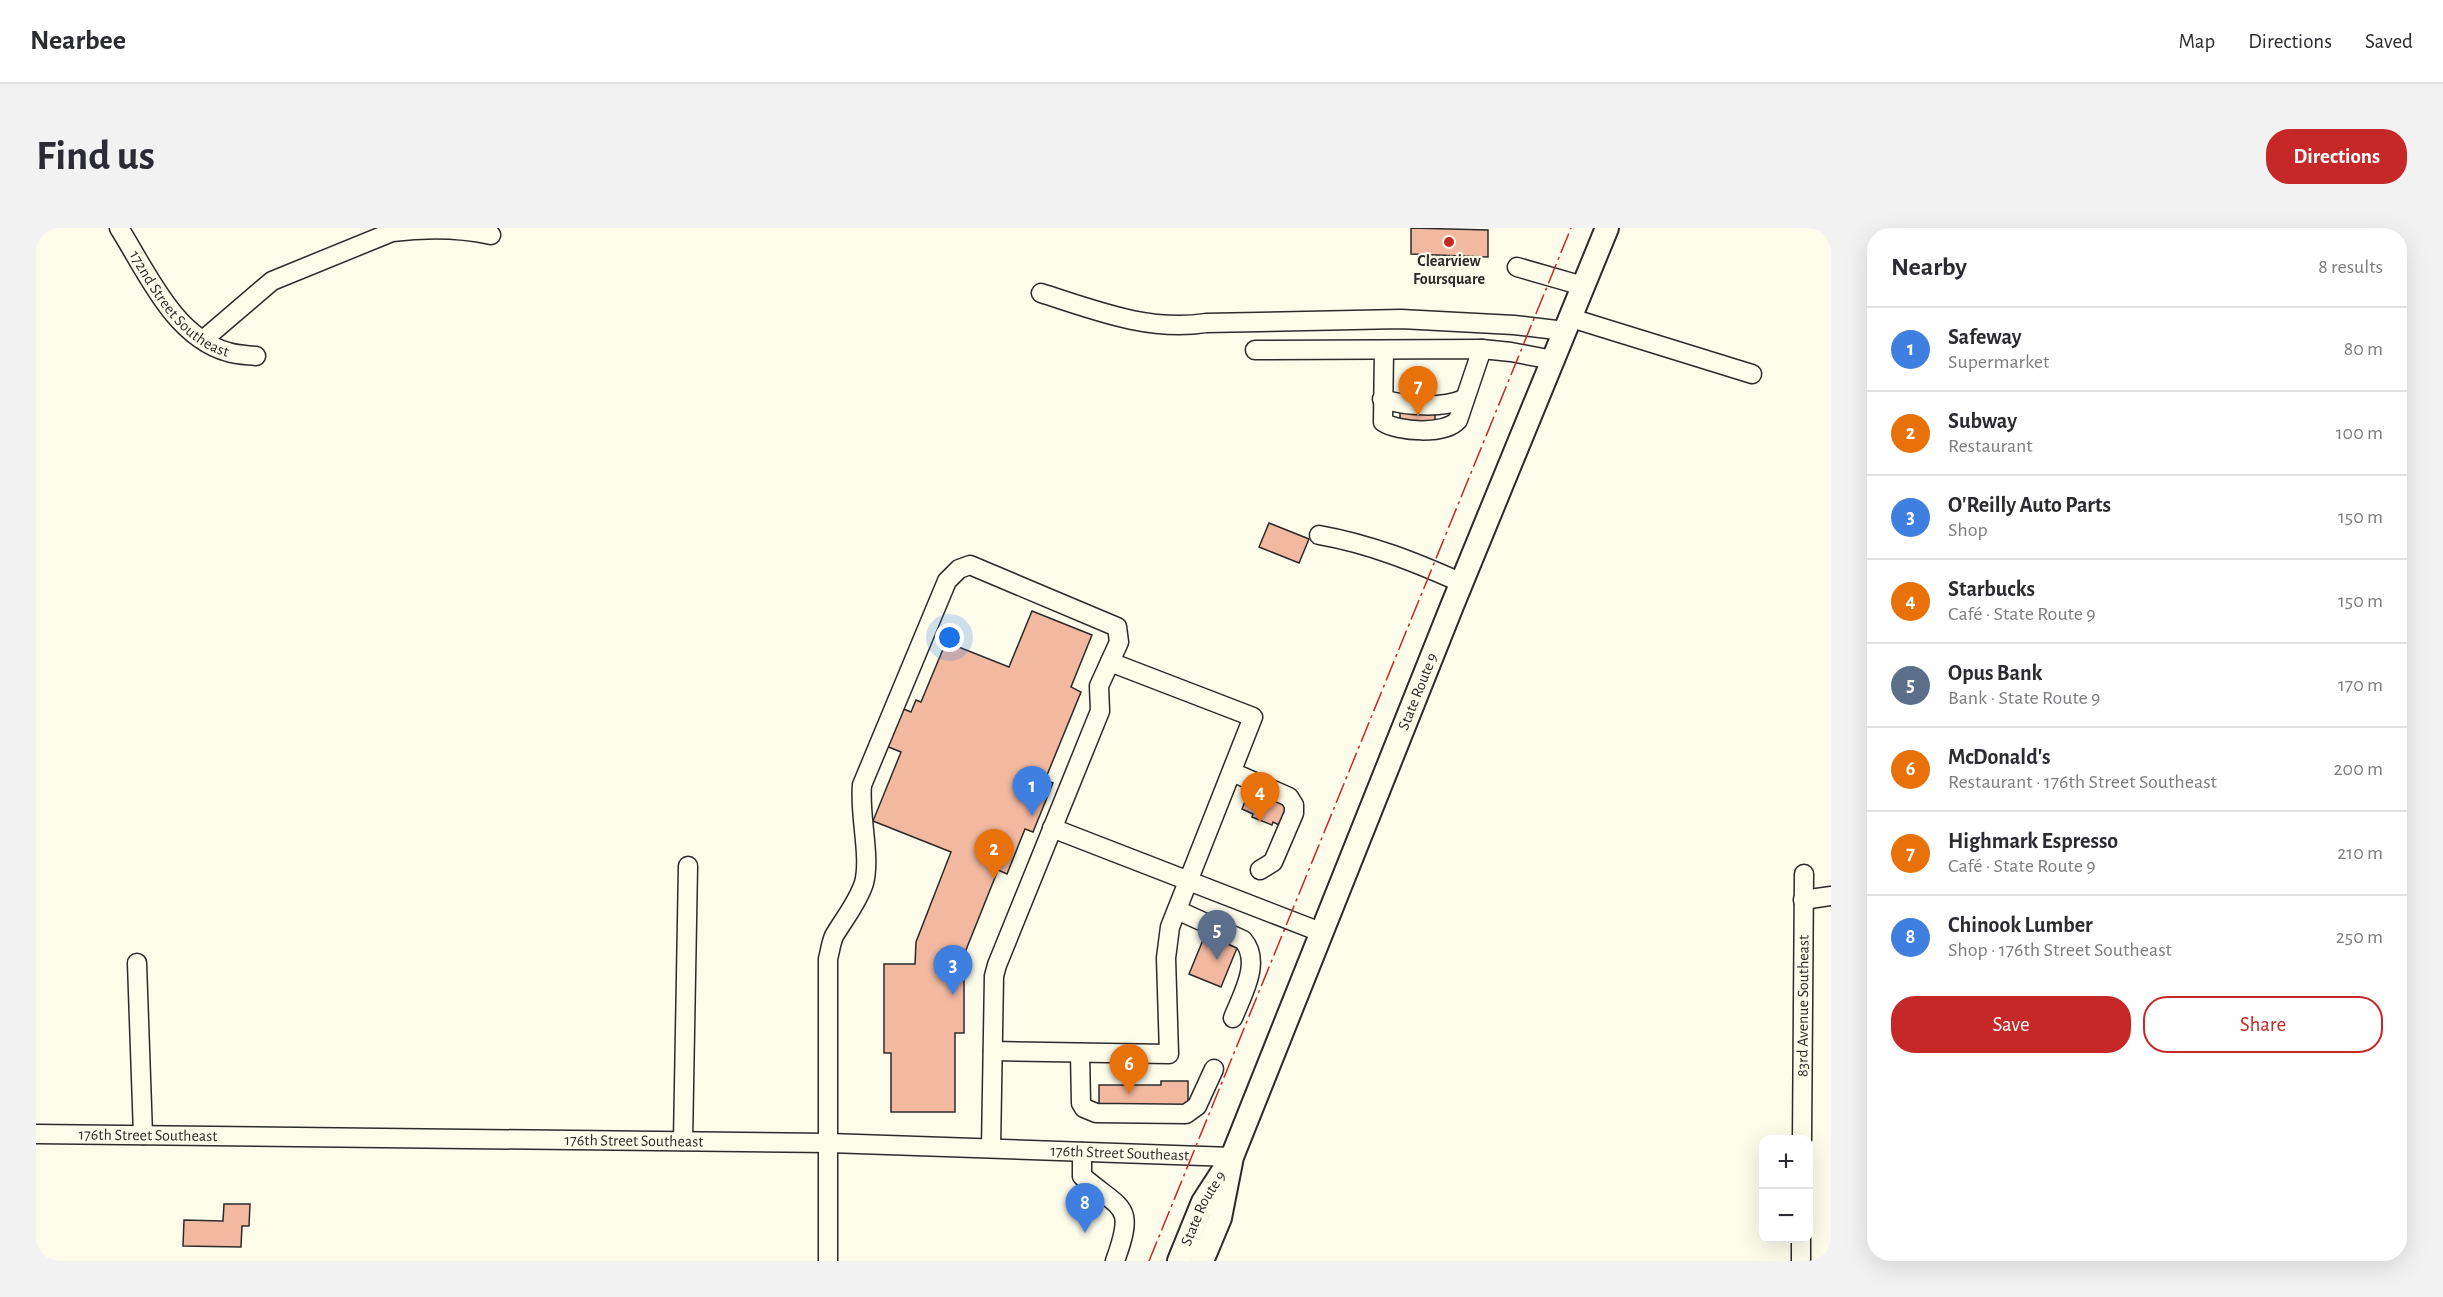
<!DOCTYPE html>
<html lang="en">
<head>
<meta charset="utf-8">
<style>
  :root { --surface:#fff; --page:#f2f2f3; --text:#2b2b33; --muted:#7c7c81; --line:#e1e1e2; --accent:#c62828 }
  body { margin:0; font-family:"Alegreya Sans",sans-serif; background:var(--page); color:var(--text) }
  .controls { position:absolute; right:18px; bottom:18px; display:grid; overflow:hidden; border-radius:12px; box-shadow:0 6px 24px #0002 }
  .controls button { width:54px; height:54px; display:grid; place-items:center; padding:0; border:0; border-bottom:2px solid var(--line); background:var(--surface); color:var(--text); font:30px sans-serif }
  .you { position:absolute; left:914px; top:410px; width:21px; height:21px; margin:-15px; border:4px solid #fff; border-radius:50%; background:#1a73e8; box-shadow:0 0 0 9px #1a73e833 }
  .badge { display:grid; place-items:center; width:39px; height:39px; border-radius:50%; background:var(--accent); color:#fff; font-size:20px; font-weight:700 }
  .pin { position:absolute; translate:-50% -50px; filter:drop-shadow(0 2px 3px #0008) }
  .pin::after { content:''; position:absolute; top:32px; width:21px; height:18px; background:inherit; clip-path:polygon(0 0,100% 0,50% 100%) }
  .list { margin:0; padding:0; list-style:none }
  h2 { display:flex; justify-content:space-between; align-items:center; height:78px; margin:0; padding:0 24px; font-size:26px }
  h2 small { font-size:20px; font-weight:400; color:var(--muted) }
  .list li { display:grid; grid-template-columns:39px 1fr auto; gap:18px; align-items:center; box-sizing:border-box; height:84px; padding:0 24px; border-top:2px solid var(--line) }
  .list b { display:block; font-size:22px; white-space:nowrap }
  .list p { margin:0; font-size:20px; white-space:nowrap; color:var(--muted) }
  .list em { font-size:20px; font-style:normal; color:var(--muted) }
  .actions { display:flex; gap:12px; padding:18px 24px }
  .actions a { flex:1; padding:14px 0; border:2px solid var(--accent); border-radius:24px; text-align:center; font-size:21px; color:var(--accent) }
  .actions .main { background:var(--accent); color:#fff }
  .map { position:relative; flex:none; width:1795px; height:1033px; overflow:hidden; border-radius:24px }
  header { display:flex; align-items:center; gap:36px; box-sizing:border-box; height:84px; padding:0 30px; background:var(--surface); border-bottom:2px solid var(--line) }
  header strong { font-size:28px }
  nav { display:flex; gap:33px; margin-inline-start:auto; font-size:21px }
  .intro { display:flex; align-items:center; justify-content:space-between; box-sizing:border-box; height:144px; padding:0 36px }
  h1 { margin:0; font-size:42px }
  .button { padding:15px 27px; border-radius:24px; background:var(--accent); color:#fff; font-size:21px; font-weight:700 }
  main { display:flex; gap:36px; padding:0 36px }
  aside { flex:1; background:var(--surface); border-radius:24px; box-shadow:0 6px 24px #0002 }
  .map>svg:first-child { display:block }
  .building { fill:#f2b8a0; stroke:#2b2b2b; stroke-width:1.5 }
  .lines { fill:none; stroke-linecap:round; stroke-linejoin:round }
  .minor-casing { stroke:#2b2b2b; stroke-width:21 }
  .major-casing { stroke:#2b2b2b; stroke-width:26 }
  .minor { stroke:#fdfbea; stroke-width:18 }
  .major { stroke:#fdfbea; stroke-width:22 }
  .power { stroke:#c62828; stroke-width:1.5; stroke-dasharray:21 4.5 3 4.5; stroke-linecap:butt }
  .poi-dot { fill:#c62828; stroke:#fdfbea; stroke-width:2 }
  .labels { text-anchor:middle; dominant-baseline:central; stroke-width:4.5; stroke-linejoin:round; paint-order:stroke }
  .poi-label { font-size:16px; font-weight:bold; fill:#2b2b2b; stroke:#fdfbea }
  .street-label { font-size:16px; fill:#2b2b2b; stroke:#fdfbea }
</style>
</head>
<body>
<header>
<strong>Nearbee</strong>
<nav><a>Map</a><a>Directions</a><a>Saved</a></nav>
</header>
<div class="intro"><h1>Find us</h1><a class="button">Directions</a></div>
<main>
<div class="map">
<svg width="1795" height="1033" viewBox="0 0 1795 1033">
  <rect width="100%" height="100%" fill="#fdfbea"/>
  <!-- building -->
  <path class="building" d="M1375,0L1452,2V29L1375,26Z
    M1364,181L1399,182V196L1364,195Z
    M1233,295L1273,311L1263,335L1223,319Z
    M996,383L1056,407L1035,459L1045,464L1009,552L1017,555L997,604L989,601L971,646L962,642L928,727V805H919V884H855V825H848V736H879L880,714L915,624L837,593L865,524L850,518L865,480L875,484L880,472L885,474L910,414L973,439Z
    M1214,561L1248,576L1250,581L1243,597L1237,594L1236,597L1216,589L1217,586L1206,581Z
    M1169,707L1201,720L1185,759L1153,746Z
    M1125,853H1152V880L1063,878V857H1125Z
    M188,976H214L213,998H206L205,1019L147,1018L148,992L187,993Z"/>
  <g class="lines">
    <!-- minor casing -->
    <g class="minor-casing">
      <g id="minor">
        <path id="s1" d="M83,0C111,44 138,109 192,124C201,127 211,127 220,128"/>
        <path d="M1481,39L1547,58"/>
        <path d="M1005,65C1058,82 1113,104 1170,95L1365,91L1478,97L1529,103"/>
        <path d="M1535,90L1716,146"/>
        <path d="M167,112L236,53L356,4C389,0 423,0 455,7"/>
        <path d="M1219,122L1446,121L1475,124L1517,132"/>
        <path d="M1348,122L1347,194C1362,204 1409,207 1422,192L1446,121"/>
        <path d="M1346,171C1370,178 1405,181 1428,171"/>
        <path d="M1283,307C1334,316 1379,334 1426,355"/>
        <path d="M1196,544L1253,569L1258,577V585L1237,634L1224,642"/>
        <path d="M1016,600L1287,705"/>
        <path d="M1767,672L1795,668"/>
        <path d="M1141,682L1207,712C1226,734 1206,767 1197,790"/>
        <path d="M101,735L107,907"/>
        <path d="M957,823L1133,826L1130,730L1134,699L1217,489L1074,434"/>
        <path d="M1044,825L1045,875L1048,880L1060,885L1150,886L1161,878L1178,841"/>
        <path id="s2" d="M0,906L793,915L1196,929"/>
        <path id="s3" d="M1766,912L1768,646"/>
        <path d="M647,913L652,638"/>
        <path d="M1046,924V948C1086,983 1100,975 1079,1033"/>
        <path d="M792,1033V731C794,723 795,715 798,708C808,691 822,674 828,655C835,628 823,587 826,557L911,353L923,341L934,337L1081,399L1083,414L1063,458L1064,483L961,737L958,748L955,920"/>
        <path d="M1765,1033V1010"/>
      </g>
    </g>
    <!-- major casing -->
    <g class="major-casing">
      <g id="major">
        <path id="s4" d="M1143,1033L1167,974L1189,940"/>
        <path id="s5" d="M1166,1033L1184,990L1196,929L1416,378L1571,0"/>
      </g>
    </g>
    <!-- minor -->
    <use href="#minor" class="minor"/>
    <!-- major -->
    <use href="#major" class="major"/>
    <!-- power -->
    <path class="power" d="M1113,1033L1535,0"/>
  </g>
  <!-- markers -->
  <circle class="poi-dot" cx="1413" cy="14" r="6"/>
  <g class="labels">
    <!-- poi labels -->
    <g class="poi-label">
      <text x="1413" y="33">Clearview<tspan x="1413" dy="18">Foursquare</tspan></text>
    </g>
    <!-- street labels -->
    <g class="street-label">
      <text stroke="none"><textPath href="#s1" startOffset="99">172nd Street Southeast</textPath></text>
      <text stroke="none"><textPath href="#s5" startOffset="610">State Route 9</textPath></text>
      <text stroke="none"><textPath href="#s3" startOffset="134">83rd Avenue Southeast</textPath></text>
      <text stroke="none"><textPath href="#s2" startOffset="112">176th Street Southeast</textPath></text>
      <text stroke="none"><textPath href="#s2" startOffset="598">176th Street Southeast</textPath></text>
      <text stroke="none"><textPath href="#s2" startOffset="1084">176th Street Southeast</textPath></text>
      <text stroke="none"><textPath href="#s4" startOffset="58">State Route 9</textPath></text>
    </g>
  </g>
</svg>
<div class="controls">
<button>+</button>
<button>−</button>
</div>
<div class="you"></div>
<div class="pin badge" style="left:996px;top:588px;background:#3f7fe0">1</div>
<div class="pin badge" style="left:958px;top:651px;background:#e8710a">2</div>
<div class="pin badge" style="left:917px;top:767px;background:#3f7fe0">3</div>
<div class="pin badge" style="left:1224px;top:594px;background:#e8710a">4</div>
<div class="pin badge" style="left:1181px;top:732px;background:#5c6f8a">5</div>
<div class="pin badge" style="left:1093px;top:866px;background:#e8710a">6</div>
<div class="pin badge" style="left:1382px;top:188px;background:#e8710a">7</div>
<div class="pin badge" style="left:1049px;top:1005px;background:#3f7fe0">8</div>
</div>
<aside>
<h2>Nearby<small>8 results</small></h2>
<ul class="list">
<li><span class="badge" style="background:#3f7fe0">1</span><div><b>Safeway</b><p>Supermarket</p></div><em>80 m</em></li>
<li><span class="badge" style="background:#e8710a">2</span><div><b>Subway</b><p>Restaurant</p></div><em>100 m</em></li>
<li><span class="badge" style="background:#3f7fe0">3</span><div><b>O'Reilly Auto Parts</b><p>Shop</p></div><em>150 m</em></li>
<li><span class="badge" style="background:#e8710a">4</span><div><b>Starbucks</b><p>Café · State Route 9</p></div><em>150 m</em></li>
<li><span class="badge" style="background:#5c6f8a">5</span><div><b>Opus Bank</b><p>Bank · State Route 9</p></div><em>170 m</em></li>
<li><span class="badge" style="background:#e8710a">6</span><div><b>McDonald's</b><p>Restaurant · 176th Street Southeast</p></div><em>200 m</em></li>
<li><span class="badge" style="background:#e8710a">7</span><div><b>Highmark Espresso</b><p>Café · State Route 9</p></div><em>210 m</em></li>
<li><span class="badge" style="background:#3f7fe0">8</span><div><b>Chinook Lumber</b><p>Shop · 176th Street Southeast</p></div><em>250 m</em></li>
</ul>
<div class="actions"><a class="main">Save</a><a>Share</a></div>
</aside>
</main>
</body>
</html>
